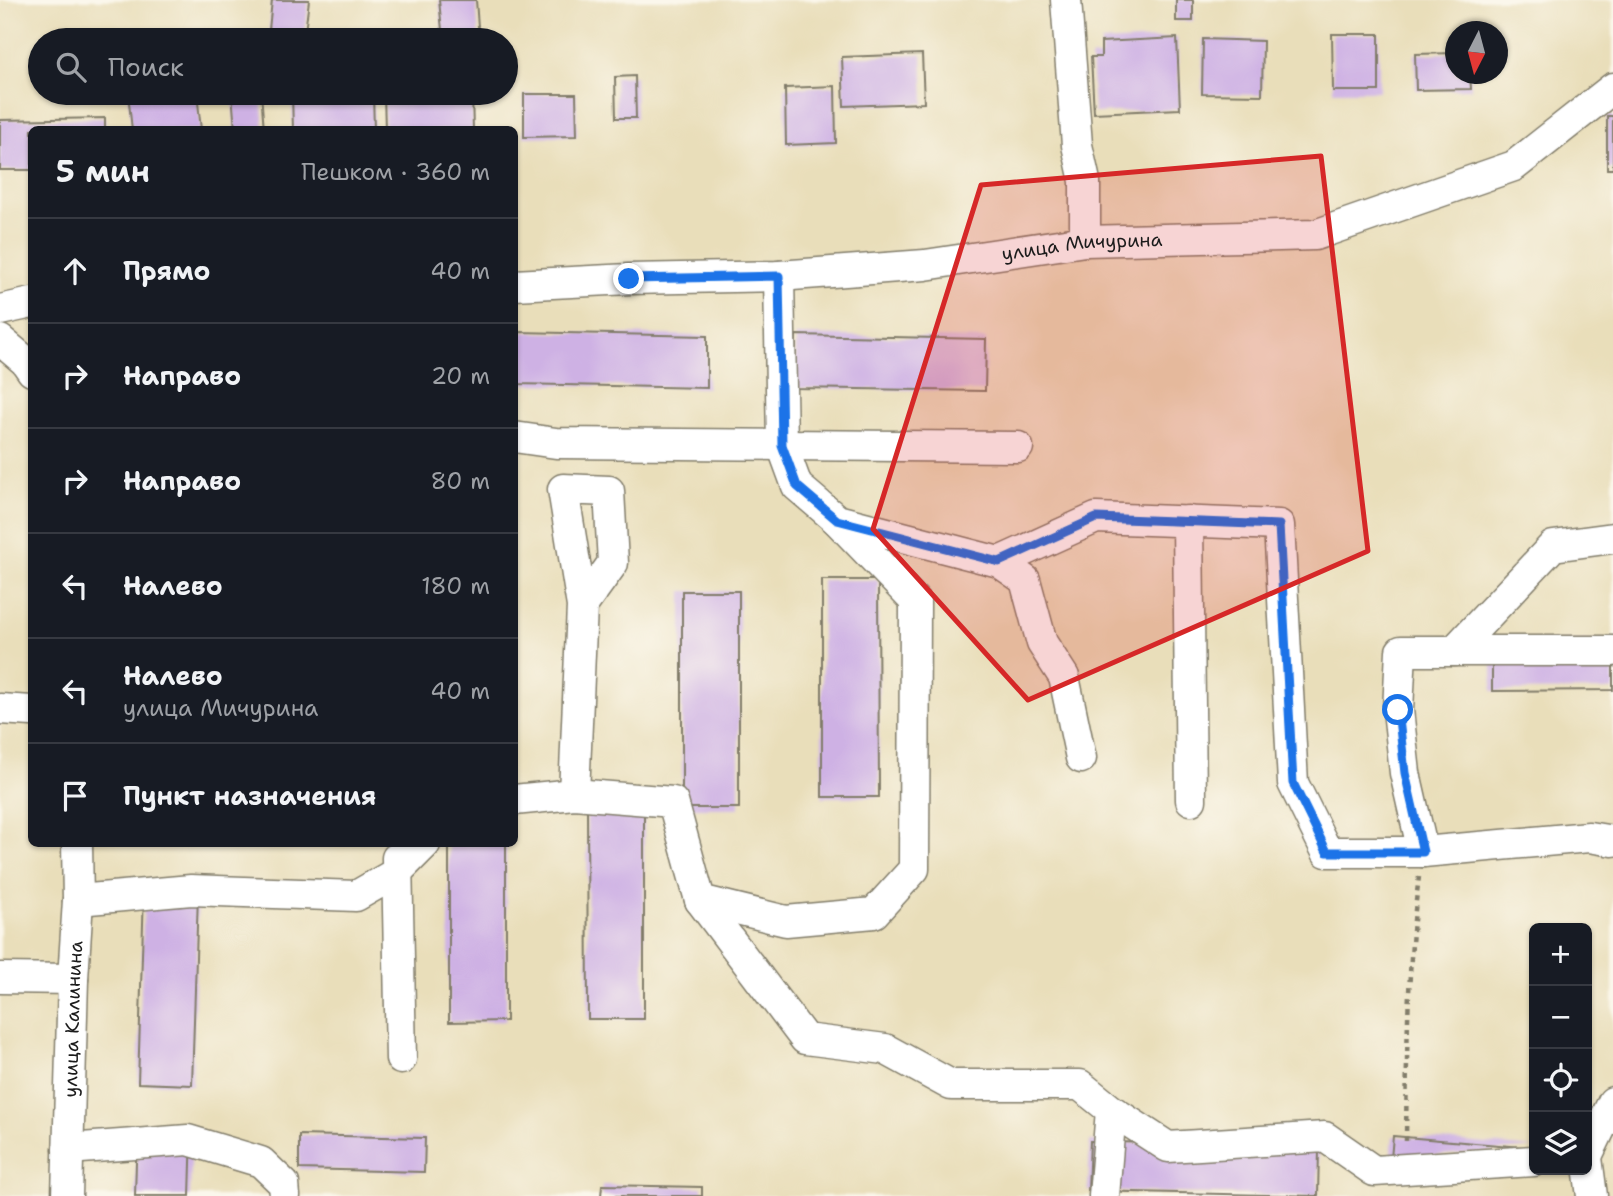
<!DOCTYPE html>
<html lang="ru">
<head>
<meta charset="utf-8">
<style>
  :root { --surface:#171b24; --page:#242831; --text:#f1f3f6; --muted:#9ea1a6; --line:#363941 }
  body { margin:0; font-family:"Shantell Sans",sans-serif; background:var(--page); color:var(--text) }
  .controls { position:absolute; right:21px; bottom:21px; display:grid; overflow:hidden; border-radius:10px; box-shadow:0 2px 5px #0004 }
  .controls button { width:63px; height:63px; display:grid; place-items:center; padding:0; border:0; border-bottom:2px solid var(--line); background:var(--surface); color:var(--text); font:35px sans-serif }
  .compass { position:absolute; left:1445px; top:21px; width:63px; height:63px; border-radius:50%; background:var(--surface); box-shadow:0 2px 5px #0004; rotate:186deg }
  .stop { position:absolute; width:21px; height:21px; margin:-16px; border:5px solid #1a73e8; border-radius:50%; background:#fff }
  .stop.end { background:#1a73e8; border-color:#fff; box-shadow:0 2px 7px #0008 }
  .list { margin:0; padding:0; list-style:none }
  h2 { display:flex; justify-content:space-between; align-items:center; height:91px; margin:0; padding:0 28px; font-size:30px }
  h2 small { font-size:23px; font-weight:400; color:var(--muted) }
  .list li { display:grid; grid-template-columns:46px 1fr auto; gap:21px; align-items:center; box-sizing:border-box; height:105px; padding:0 28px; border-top:2px solid var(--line) }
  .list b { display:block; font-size:26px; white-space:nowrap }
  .list p { margin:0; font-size:23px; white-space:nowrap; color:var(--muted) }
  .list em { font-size:23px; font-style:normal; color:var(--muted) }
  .icon { flex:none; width:38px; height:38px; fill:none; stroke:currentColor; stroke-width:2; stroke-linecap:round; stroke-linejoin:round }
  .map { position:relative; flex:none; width:1613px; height:1196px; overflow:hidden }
  .search { position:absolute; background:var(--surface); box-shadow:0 2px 5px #0004; left:28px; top:28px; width:490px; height:77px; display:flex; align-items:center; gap:18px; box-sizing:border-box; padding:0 24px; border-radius:38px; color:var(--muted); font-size:26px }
  .panel { position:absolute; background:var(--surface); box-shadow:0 2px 5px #0004; left:28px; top:126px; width:490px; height:721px; border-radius:10px }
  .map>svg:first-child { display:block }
  .building { fill:#ceb1e4 }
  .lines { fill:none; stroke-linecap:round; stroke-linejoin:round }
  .minor-casing { stroke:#827d6b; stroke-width:33 }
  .path { stroke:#827d6b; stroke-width:4.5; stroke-dasharray:5 5; stroke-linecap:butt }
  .minor { stroke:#fff; stroke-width:30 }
  .route { stroke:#1a73e8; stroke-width:9 }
  .marked { fill:#d62828; fill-opacity:0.2; stroke:#d62828; stroke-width:5; stroke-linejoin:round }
  .labels { text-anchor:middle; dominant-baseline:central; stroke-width:5; stroke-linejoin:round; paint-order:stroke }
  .street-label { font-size:19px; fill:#1c1c1c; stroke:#fbf7ec }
</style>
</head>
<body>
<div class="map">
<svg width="1613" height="1196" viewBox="0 0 1613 1196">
  <rect width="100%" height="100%" fill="#fbf7ec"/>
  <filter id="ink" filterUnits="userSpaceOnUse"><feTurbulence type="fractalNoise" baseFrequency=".0143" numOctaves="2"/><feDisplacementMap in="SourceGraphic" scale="14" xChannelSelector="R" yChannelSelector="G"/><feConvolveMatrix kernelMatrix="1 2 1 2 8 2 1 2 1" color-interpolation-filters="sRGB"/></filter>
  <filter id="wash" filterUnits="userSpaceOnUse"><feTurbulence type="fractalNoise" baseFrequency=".00686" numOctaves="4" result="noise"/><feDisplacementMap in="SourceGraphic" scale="28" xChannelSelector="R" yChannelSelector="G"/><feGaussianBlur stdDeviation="1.57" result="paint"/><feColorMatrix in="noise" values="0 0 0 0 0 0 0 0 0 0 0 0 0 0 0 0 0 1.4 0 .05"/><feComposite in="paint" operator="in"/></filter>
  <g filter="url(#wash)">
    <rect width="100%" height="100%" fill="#e9deba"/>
    <g id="blocks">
      <!-- building -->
      <path class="building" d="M272,0H309L304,40H268Z
        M439,0H476L479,40H443Z
        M1176,0H1193V21H1176Z
        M1332,34H1379V91H1333Z
        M1177,38L1180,109L1094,113L1091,57H1101V42Z
        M1203,39L1263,41L1262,95L1202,94Z
        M1456,53V74H1470L1471,89L1416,90L1415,54Z
        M922,54L924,103L844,106L842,57Z
        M635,76L636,118H616L615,77Z
        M835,86L836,143L786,145L785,88Z
        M128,93H197L201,130H132Z
        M232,93H261L264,130H235Z
        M292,93H373L374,130H293Z
        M384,93H472L473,130H385Z
        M524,94H576L577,136L524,137Z
        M1607,116H1613V169H1607Z
        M105,118V130H32V170H0V120Z
        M518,332L707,336V388L517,384Z
        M796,335L986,339L985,391L795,388Z
        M822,580H878L879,797H822Z
        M682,591H739V808H682Z
        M1613,641V690L1492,691V642Z
        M644,802V1019H588L587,803Z
        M449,844H506V1021L449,1022Z
        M144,892L198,894L192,1085L138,1083Z
        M137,1128L192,1130L190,1196H135Z
        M299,1135L425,1138L424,1172L299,1169Z
        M1393,1136L1534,1148L1391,1159Z
        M1090,1141L1319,1149L1318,1196L1088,1191Z
        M602,1185L702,1187V1196H601Z"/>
    </g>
  </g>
  <g filter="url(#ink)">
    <use href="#blocks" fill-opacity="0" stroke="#827d6b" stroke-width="2"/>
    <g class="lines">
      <!-- minor casing -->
      <g class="minor-casing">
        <g id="minor">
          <path d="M1066,0L1077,145L1085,181V241"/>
          <path d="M779,276L782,445L797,486L837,520L999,562L1025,580L1042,643L1064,677L1081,758"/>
          <path id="s1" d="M514,285L629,279L779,276L925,265L1085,241L1315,235L1514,166L1613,88"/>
          <path d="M0,310L32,303"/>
          <path d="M0,340L25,361L32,371"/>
          <path d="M514,437L556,443L1018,447"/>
          <path d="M1188,521L1191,800"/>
          <path d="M999,562L1096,518L1279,525L1293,783L1327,852H1423L1589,837L1613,841"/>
          <path d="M1454,651L1553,546L1613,538"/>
          <path d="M0,709L32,711"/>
          <path d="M574,794L582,606L563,489L609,491L613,563L582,606"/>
          <path d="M514,800L574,794L673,802L700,900L786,921L874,913L914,869L915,601L837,520"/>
          <path d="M1423,852L1405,773L1398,710L1401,651H1613"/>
          <path d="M397,858L401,1059"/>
          <path d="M78,900L191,890L356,896L396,873L425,844"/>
          <path d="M700,900L805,1039L885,1049L951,1085H1080L1111,1110L1104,1196"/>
          <path d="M0,978L73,979"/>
          <path d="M1111,1110L1168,1147L1325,1137L1374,1171L1534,1161"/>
          <path d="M68,1149L188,1140L261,1162L284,1184L285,1196"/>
          <path d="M1587,1156L1613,1102"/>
          <path d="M1587,1158L1592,1196"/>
          <path id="s2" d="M67,1196L73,979L78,900L77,844"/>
        </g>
      </g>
      <!-- path -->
      <path class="path" d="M1406,1141C1407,1053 1407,965 1419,877"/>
      <!-- minor -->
      <use href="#minor" class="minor"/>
    </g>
  </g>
  <g class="lines" filter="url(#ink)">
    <!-- route -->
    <path class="route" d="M629,279L779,276L782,445L797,486L837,520L999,562L1096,518L1279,525L1293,783L1327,852H1423L1405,773L1398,710"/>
  </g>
  <!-- marked area -->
  <path class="marked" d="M1321,156L1368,551L1028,700L873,529L981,185Z"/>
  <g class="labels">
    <!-- street labels -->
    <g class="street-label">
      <text stroke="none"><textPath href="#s1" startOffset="570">улица Мичурина</textPath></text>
      <text stroke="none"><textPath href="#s2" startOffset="177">улица Калинина</textPath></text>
    </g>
  </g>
</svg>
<div class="controls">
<button>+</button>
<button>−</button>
<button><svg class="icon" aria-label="locate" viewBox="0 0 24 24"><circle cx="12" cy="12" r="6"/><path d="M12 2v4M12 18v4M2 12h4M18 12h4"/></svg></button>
<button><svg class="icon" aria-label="layers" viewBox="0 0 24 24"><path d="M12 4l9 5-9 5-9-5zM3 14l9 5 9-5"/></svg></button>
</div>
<svg class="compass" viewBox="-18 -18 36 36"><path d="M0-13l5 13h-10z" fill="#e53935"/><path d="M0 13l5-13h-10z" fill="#9ea1a6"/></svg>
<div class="stop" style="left:1398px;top:710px"></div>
<div class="stop end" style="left:629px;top:279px"></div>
<div class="search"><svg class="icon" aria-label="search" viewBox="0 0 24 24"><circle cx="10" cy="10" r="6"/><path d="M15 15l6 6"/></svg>Поиск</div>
<section class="panel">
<h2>5 мин<small>Пешком · 360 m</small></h2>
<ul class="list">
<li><svg class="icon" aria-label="ahead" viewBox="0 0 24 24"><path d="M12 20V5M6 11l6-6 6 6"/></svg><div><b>Прямо</b></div><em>40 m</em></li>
<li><svg class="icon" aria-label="right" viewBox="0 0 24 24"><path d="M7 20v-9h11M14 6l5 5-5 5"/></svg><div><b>Направо</b></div><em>20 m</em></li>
<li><svg class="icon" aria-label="right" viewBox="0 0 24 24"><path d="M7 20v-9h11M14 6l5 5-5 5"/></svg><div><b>Направо</b></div><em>80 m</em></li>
<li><svg class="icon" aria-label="left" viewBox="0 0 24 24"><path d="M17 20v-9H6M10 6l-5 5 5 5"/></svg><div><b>Налево</b></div><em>180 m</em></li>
<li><svg class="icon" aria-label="left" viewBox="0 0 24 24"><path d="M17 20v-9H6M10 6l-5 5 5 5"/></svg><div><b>Налево</b><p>улица Мичурина</p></div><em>40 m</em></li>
<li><svg class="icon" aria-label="arrive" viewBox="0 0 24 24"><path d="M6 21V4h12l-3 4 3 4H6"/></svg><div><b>Пункт назначения</b></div></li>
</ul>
</section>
</div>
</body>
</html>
